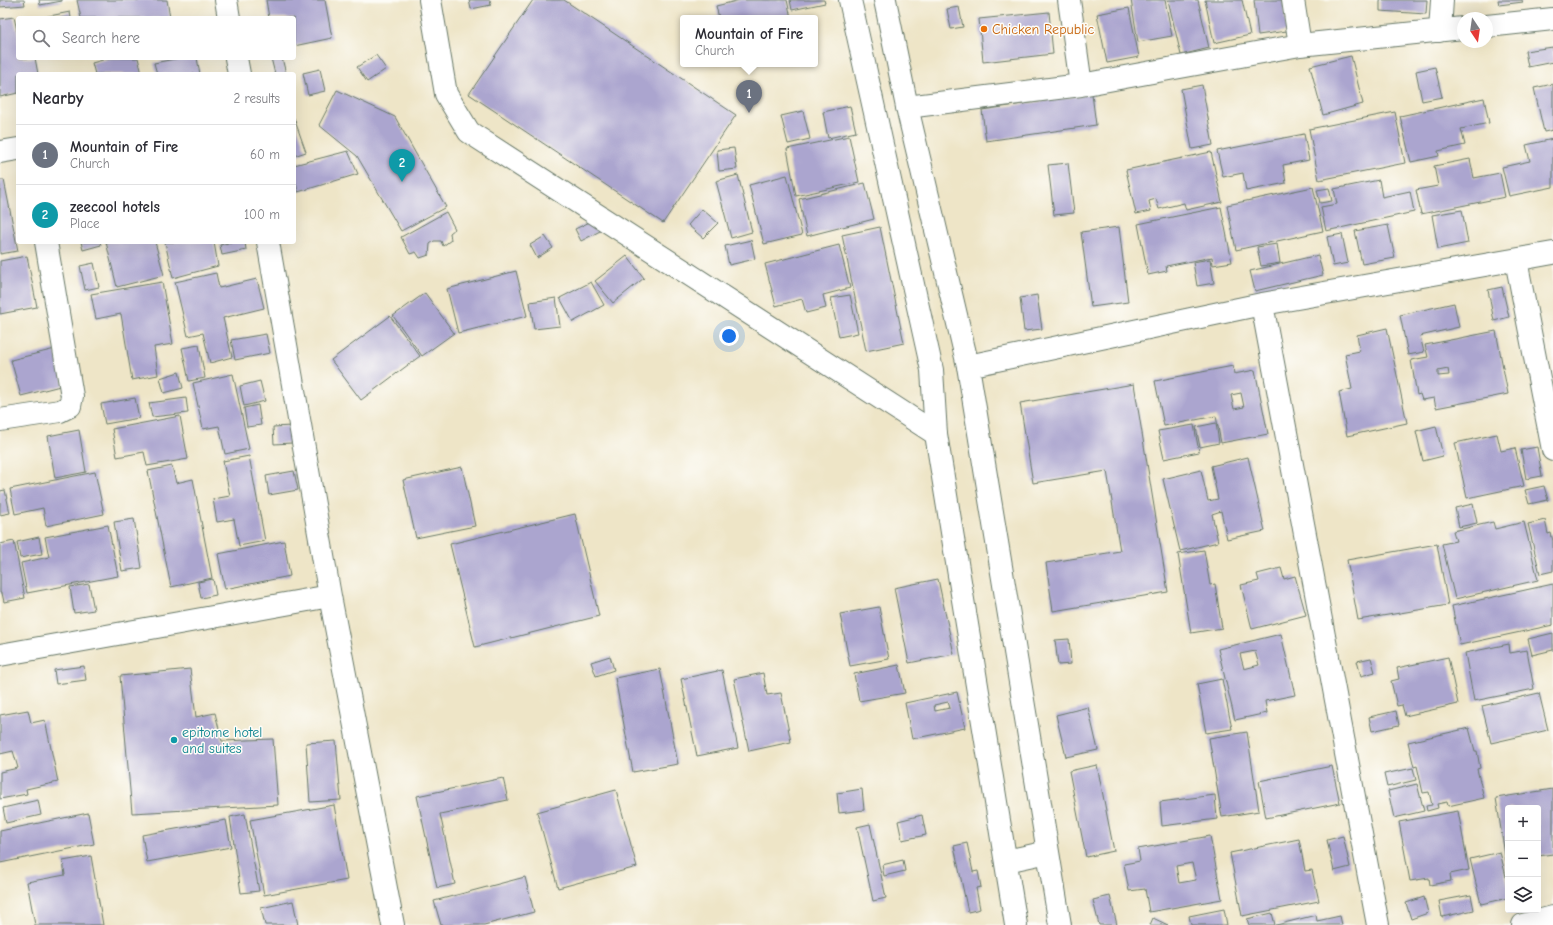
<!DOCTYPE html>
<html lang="en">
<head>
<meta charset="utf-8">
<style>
  :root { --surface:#fff; --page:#f2f2f3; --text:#2b2b33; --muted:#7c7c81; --line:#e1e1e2; --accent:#1f6fb2 }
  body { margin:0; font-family:"Comic Neue",sans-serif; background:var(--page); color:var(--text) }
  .controls { position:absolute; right:12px; bottom:12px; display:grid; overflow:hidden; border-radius:4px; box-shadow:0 4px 16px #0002 }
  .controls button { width:36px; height:36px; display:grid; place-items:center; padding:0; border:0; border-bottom:1px solid var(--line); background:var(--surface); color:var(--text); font:20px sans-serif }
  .compass { position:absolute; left:1457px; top:12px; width:36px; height:36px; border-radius:50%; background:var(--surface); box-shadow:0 4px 16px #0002; rotate:167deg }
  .you { position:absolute; left:729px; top:336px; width:14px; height:14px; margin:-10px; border:3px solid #fff; border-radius:50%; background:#1a73e8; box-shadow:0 0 0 6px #1a73e833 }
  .badge { display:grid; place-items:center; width:26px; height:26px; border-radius:50%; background:var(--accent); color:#fff; font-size:13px; font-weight:700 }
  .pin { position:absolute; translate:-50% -33px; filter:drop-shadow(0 1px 2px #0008) }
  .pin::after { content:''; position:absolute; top:21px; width:14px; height:12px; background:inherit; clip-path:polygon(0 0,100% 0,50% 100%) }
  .popup { position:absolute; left:680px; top:15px; width:138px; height:52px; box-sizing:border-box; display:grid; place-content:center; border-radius:4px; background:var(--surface); filter:drop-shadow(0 1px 3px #0005); font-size:13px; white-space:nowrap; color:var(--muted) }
  .popup b { font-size:15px; color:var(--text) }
  .popup::after { content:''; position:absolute; left:50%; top:100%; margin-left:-8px; border:8px solid transparent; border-top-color:var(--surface) }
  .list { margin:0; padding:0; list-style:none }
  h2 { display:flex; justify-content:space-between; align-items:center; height:52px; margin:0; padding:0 16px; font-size:17px }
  h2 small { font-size:13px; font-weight:400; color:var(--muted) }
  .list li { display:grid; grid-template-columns:26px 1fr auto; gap:12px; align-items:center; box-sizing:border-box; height:60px; padding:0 16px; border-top:1px solid var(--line) }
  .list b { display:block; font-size:15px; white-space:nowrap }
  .list p { margin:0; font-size:13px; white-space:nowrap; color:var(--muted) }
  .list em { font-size:13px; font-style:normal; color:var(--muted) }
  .icon { flex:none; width:22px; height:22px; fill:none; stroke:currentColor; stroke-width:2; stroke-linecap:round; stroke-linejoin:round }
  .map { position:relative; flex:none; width:1553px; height:925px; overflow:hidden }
  .search { position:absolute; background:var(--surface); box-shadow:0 4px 16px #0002; left:16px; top:16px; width:280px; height:44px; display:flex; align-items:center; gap:10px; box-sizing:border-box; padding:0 14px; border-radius:4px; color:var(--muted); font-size:15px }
  .panel { position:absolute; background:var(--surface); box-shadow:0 4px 16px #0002; left:16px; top:72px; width:280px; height:172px; border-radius:4px }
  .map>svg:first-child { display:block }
  .building { fill:#aba5cf; fill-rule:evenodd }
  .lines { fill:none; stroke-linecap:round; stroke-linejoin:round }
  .minor-casing { stroke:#677867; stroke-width:24 }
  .tertiary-casing { stroke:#677867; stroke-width:24 }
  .minor { stroke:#fff; stroke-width:22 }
  .tertiary { stroke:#fff; stroke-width:22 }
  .food-dot { fill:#e8710a; stroke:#fdfcf7; stroke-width:1.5 }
  .culture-dot { fill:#0f9aa8; stroke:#fdfcf7; stroke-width:1.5 }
  .labels { text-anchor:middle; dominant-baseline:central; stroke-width:3; stroke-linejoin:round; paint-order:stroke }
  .food-label { font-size:14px; fill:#c56008; stroke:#fdfcf7; text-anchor:start }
  .culture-label { font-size:14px; fill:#0d838f; stroke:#fdfcf7; text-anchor:start }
</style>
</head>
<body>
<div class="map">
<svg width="1553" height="925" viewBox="0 0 1553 925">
  <rect width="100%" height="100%" fill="#fdfcf7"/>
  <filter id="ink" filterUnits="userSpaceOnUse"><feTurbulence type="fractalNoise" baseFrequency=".025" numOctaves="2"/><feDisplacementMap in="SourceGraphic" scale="8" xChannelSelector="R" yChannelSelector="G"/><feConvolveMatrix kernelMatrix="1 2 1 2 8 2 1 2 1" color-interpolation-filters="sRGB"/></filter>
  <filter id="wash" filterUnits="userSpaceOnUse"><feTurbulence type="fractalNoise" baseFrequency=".012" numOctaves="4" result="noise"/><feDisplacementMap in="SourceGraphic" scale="16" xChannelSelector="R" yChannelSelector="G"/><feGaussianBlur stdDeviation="0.9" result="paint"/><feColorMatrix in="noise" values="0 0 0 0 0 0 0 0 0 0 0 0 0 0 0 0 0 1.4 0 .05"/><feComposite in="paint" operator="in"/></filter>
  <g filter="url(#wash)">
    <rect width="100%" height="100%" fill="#eee5c7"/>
    <g id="blocks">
      <!-- building -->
      <path class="building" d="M0,0H24L25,5L0,7Z
        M39,0H62V1L40,5Z
        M77,0H167L170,18H81Z
        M266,0H325L332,38L294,46V18H269Z
        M469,0H490L491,5L471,9Z
        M533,0H564L736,115L663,223L469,94Z
        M740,0H787L791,18H719L716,6Z
        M790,0H824L825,3L792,10Z
        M1131,0H1165L1172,36L1138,42Z
        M1168,0H1198L1209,48L1181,55Z
        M1205,0H1242L1250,35L1214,43Z
        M1254,0H1283L1287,31L1258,35Z
        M1380,0H1427L1426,14L1380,11Z
        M1498,0H1522L1523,2L1499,5Z
        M959,7L963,27L951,29L947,9Z
        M1129,8L1139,57L1107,63L1097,14Z
        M70,12L71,18H44V17Z
        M1049,12L1053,54L983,62L979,19Z
        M14,17L18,35V58H35L38,74H18V93L0,97V19Z
        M1553,47V62L1528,67L1525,51Z
        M376,55L386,69L367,82L357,67Z
        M1351,56L1363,104L1323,115L1310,66Z
        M110,58H138L142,74H95L92,63Z
        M180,58H197L200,74H157L154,63Z
        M271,58H282L286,74H275Z
        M1435,67L1442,97L1422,101L1416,71Z
        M320,69L325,91L308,95L303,73Z
        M1553,84V130L1544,132L1534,88Z
        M1202,85L1213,145L1192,149L1181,89Z
        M337,90L395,117L446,207L401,231L357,156L319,125Z
        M1092,94L1096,125L986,141L982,110Z
        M1484,98L1489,123L1461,129L1465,145L1438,151L1439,156L1411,162L1400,116Z
        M850,106L856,132L828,138L823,112Z
        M803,111L810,139L788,144L781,116Z
        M1395,112L1405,163L1319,180L1309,129Z
        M294,118L306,152L294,156Z
        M1304,134L1309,160L1283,165L1286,183L1246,191L1243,173L1223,177L1217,151Z
        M849,136L859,182L796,196L787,149Z
        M1553,139V187L1509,196L1502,167L1530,161L1526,145Z
        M734,148L737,169L719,171L717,150Z
        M348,151L358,174L298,192L294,175V165Z
        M1211,152L1222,202L1186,210L1184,203L1159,209L1156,199L1149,201L1151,211L1136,214L1126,170Z
        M1470,159L1474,178L1500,173L1505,197L1421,214L1416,190L1438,186L1434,166Z
        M1068,163L1074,213L1054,215L1048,165Z
        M738,175L752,232L731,238L716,181Z
        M787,175L802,235L764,244L749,185Z
        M0,180H4L18,251L0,254Z
        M1379,180L1382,197L1410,191L1414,212L1326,231L1321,207L1337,204L1334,189Z
        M865,183L874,219L807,236L799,199Z
        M1313,187L1323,231L1236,250L1227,205Z
        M1329,188L1332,201L1320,203L1317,190Z
        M1221,207L1232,262L1213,265L1212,257L1166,266L1167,271L1148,275L1138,224Z
        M702,209L718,223L703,238L688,225Z
        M1462,210L1468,243L1438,249L1432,215Z
        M446,212L455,229L450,233L451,240L443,246L441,241H434L430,244L429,255L420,258L416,252L410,254L401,237Z
        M594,220L600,231L581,241L575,229Z
        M1388,225L1395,258L1362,264L1355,231Z
        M880,227L904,343L866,351L842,235Z
        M1119,227L1128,302L1091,307L1081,232Z
        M1342,234L1348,263L1333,266L1327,237Z
        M545,236L553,248L537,258L530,245Z
        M751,240L755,259L729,265L725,246Z
        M81,242H100L101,245L83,250Z
        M106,242H155L164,275L117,287Z
        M165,242H214L218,266L173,278Z
        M232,242H245L246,250L222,255L220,245Z
        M1277,244L1280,263L1261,266L1257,247Z
        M839,245L850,288L823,295L826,308L806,313L802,299L776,306L765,264Z
        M1318,255L1323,275L1255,291L1250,271Z
        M27,256L37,307L0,314V261Z
        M627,256L644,278L613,303L595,281Z
        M1210,259L1214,283L1197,286L1193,262Z
        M94,263L99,287L85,290L80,266Z
        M516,271L527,316L458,333L447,289Z
        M216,273L219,288L257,279L264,308L223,318L232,357L210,363L203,333L188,336L175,282Z
        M162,282L173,344L154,347L158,375L132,380L121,314L96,319L91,294Z
        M591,282L604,305L573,322L560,298Z
        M1502,287L1509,317L1494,321L1488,290Z
        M425,293L454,333L422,356L393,316Z
        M850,295L858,333L839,337L831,298Z
        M1037,295L1042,329L1024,331L1020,298Z
        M556,298L560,326L534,329L530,302Z
        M1454,303L1459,327L1420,336L1424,352L1408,355L1400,315Z
        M390,316L420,356L361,400L331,360Z
        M1387,328L1407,423L1347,436L1339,392L1352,389L1345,354L1360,351L1357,335Z
        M1496,331L1508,394L1436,408L1434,398L1422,400L1420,394L1417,395L1411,360L1428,357L1425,345ZM1448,369L1449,375L1438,376V371Z
        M266,334L270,353L235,360L231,340Z
        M199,345L205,378L189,381L182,348Z
        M55,349L64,385L21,396L11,360Z
        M1233,366L1234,374L1255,370L1268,434L1221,443L1216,416L1164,426L1155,381ZM1241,393L1244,407L1234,409L1231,395Z
        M179,372L183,388L164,393L160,378Z
        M233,374L249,449L225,454L219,426L203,429L193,383Z
        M260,381L265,401L244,406L240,386Z
        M1134,384L1168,592L1053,611L1046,563L1120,551L1107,471L1033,483L1020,403Z
        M135,398L139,418L105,424L101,404Z
        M186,398L188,413L152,417L149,403Z
        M258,405L261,425L247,427L244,408Z
        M180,416L188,459L147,466L144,452L117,457L112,429Z
        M1216,423L1219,443L1200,447L1196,427Z
        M1194,425L1199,452L1164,459L1158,431Z
        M291,426L292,443L274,444L273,427Z
        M1436,426L1443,456L1423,461L1416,431Z
        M79,430L86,472L55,478L48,436Z
        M1497,434L1501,451L1515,448L1524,486L1467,498L1455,443Z
        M1537,447L1542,476L1526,479L1521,450Z
        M249,456L265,541L239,546L234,519L217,522L213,499L230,496L223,461Z
        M1248,457L1265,531L1227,539L1221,511L1212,514L1218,542L1180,551L1163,479L1201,470L1208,501L1218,499L1211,466Z
        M172,466L176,483L193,479L212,578L171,587L148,471Z
        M462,467L475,526L416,538L403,480Z
        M294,471L298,490L269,495L266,476Z
        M95,472L104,514L46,526L43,508L15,514L10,489Z
        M1544,486L1548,500L1529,504L1525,490Z
        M5,490L10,513L0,515V491Z
        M1473,504L1477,523L1459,527L1455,508Z
        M575,514L599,616L475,647L450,544Z
        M134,519L142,568L122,571L114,522Z
        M1545,520L1548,534L1551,533L1553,541V571L1540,574L1528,524Z
        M1493,522L1495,529L1524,522L1538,580L1455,599L1442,544L1456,541L1453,531Z
        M108,525L118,576L27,593L21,563L49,557L45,537Z
        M39,537L42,554L20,558L17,542Z
        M14,541L25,598L4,602L2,593H0V544Z
        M284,541L290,576L225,589L218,554Z
        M1437,544L1448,605L1358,620L1347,560Z
        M1204,550L1210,585L1215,584L1222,628L1191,633L1178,554Z
        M1281,568L1284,579L1295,576L1306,615L1252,629L1241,585L1259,581L1257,574Z
        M213,579L216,595L201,598L198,582Z
        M938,579L954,654L909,663L894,588Z
        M89,584L94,610L74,613L70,587Z
        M1553,584V625L1460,645L1452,606Z
        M879,607L889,659L850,666L840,614Z
        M1553,633V650L1532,655L1528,639Z
        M1281,634L1295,695L1265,701L1267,713L1235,720L1218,649ZM1255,651L1259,665L1244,669L1240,654Z
        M1069,639L1071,664L1058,665L1055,640Z
        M1509,644L1510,653L1527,650L1534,689L1474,701L1465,653Z
        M610,656L614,670L596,676L591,662Z
        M1448,657L1458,704L1405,716L1402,705L1397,706L1391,681L1399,679L1397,668Z
        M1371,658L1375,672L1361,676L1357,661Z
        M899,665L905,693L859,701L854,674Z
        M84,666L86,680L56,684L54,670Z
        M190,669L196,717L215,713L222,741L273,739L278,805L132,813L120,676Z
        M660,669L678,764L633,772L615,678Z
        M722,670L738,748L697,756L681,679Z
        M763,673L767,695L781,693L791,742L749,751L734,679Z
        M1222,679L1232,729L1206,733L1197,684Z
        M957,692L965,728L912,739L905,703ZM948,702L950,708L935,711L934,705Z
        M1539,693L1548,730L1491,743L1482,706Z
        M1088,707L1098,750L1066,757L1056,715Z
        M28,710L31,723L45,720L58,782L26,789L27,794L0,799V772L18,768L13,751L0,754V715Z
        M1396,711L1399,725L1372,731L1369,717Z
        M1469,728L1475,751H1477L1480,768L1477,769L1484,798L1448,806L1447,802L1437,804L1438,808L1427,811L1426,806L1432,805L1429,792L1423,793L1417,766L1414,767L1408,742Z
        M1247,732L1259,811L1222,817L1209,738Z
        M336,741L341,800L310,802L306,743Z
        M1097,765L1114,851L1086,857L1069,771Z
        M1332,766L1340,803L1266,818L1259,781Z
        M1413,768L1416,780L1387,787L1384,774Z
        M503,778L508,800L440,814L455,884L437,888L417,796Z
        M1417,784L1424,811L1394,818L1388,791Z
        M862,789L864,810L839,813L837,793Z
        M1553,789V854L1538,856V808H1508V861H1506L1496,798Z
        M616,790L637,867L558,888L537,812Z
        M1215,795L1217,819L1162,826L1160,802Z
        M38,800L41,815L6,823L3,808Z
        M334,805L347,880L264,895L250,820Z
        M1458,811L1469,870L1450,874L1451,881L1430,885L1429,878L1410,881L1399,822Z
        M88,813L94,844L0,863V831Z
        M245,814L259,891L241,893L230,817Z
        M922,815L926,835L902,840L898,821Z
        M226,820L231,847L147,862L142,835Z
        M870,824L886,898L873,901L857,827Z
        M1210,836L1222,899L1149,912L1145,889L1129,891L1124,864L1140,861L1138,849ZM1192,863L1196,880L1179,883L1176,866Z
        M1343,836L1350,867L1334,871L1327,840Z
        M1299,839L1305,871L1312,870L1319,901L1242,916L1230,853Z
        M967,843L973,872L978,871L981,887L976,888L980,909L968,912L954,846Z
        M1500,852L1508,885V898L1481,904L1470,859Z
        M91,856L103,925H35L27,882L65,875L63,861Z
        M903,860L905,871L884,876L882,865Z
        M525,877L534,912L484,925H441L434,901Z
        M1471,895L1474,910L1442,917L1439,901Z
        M1110,896L1117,925H1099L1093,900Z
        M1424,897L1428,913L1411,919L1406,903Z
        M293,901L298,925H265L261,908Z
        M1224,909L1227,925H1191L1189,916Z
        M1272,913L1275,925H1249L1247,919Z
        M1316,915L1317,921L1340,916L1342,925H1276Z
        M1153,918L1168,925H1150Z"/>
    </g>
  </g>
  <g filter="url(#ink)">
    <use href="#blocks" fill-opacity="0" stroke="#677867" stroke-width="1"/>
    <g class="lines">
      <!-- minor casing -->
      <g class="minor-casing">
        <path id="minor" d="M226,0L229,18
          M430,0L446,94L469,132L936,434
          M1069,0L1081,85
          M1293,0L1300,45
          M1487,26L1553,19
          M1440,31L1442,0
          M236,58L239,74
          M907,107L1081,85L1300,45L1463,28
          M0,152L18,149
          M268,242L330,596L393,925
          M1516,260L1553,450
          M1262,304L1378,925
          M968,366L1262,304L1553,253
          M0,420L60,411L70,406L72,396L46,242
          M0,655L330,596
          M1523,925L1553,917"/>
      </g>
      <!-- tertiary casing -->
      <g class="tertiary-casing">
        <path id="tertiary" d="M850,0L932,370L936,434L1016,925
          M885,0L907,107L968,366L1060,925
          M1006,861L1048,852"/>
      </g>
      <!-- minor -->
      <use href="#minor" class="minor"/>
      <!-- tertiary -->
      <use href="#tertiary" class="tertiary"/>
    </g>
  </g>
  <!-- markers -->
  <circle class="food-dot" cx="984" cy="29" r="4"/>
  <circle class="culture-dot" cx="174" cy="740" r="4"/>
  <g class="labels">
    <!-- food labels -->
    <g class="food-label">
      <text x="992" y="29">Chicken Republic</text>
    </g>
    <!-- culture labels -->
    <g class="culture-label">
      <text x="182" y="732">epitome hotel<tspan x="182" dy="16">and suites</tspan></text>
    </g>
  </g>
</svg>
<div class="controls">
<button>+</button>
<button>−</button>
<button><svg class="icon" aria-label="layers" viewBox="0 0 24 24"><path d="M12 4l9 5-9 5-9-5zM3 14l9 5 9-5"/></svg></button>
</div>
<svg class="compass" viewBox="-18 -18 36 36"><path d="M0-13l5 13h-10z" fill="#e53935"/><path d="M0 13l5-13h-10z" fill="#7c7c81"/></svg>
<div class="you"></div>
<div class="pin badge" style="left:749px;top:113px;background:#6b7280">1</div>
<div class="popup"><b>Mountain of Fire</b>Church</div>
<div class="pin badge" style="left:402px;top:182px;background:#0f9aa8">2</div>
<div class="search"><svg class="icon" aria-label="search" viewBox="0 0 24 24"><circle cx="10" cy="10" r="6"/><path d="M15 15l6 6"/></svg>Search here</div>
<section class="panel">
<h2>Nearby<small>2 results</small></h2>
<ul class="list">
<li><span class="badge" style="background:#6b7280">1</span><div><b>Mountain of Fire</b><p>Church</p></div><em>60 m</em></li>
<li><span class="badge" style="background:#0f9aa8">2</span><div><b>zeecool hotels</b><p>Place</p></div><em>100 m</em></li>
</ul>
</section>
</div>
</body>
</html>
